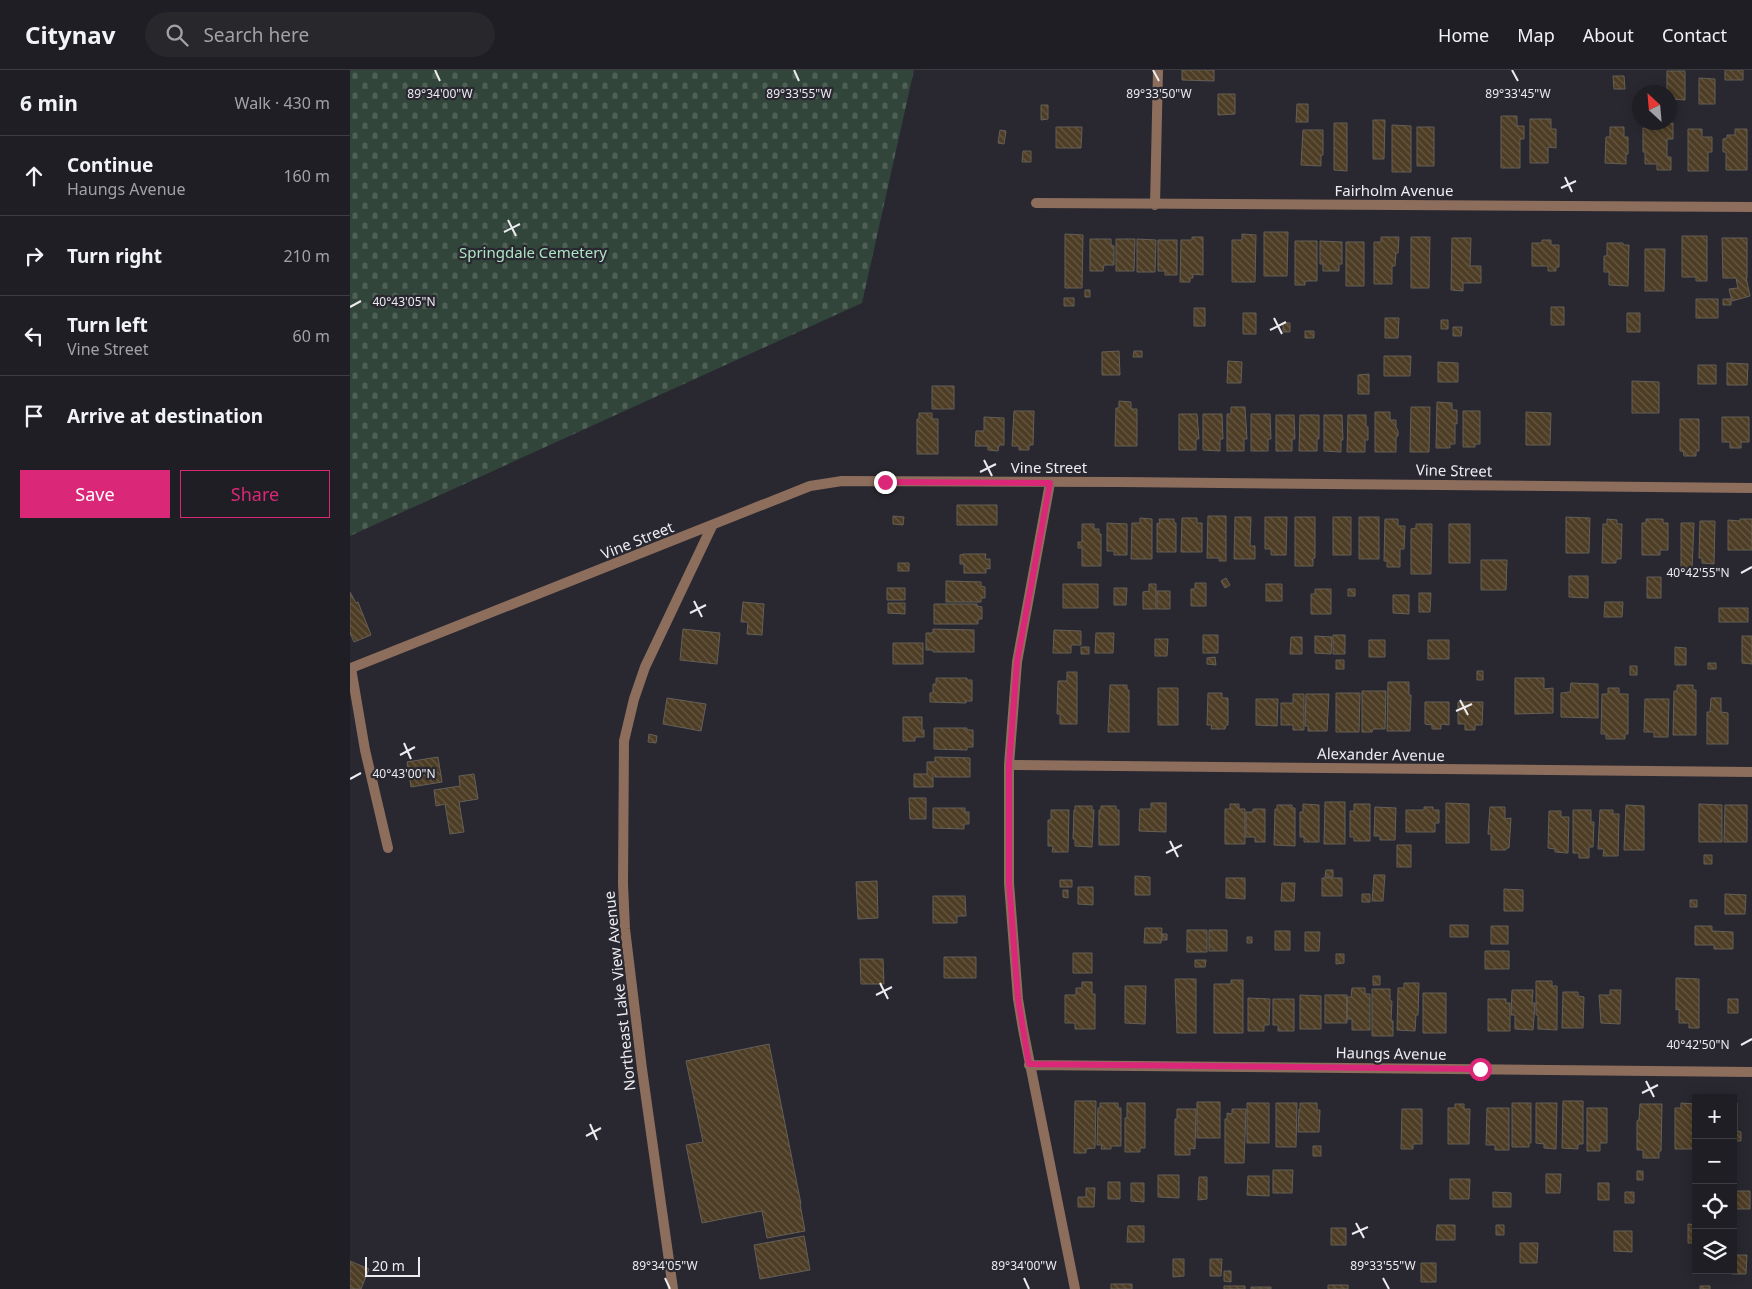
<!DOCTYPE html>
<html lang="en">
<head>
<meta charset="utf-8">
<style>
  :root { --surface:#1f1e24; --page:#27272c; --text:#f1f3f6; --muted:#a1a2a6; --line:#3c3c41; --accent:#db2777 }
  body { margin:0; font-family:"Noto Sans",sans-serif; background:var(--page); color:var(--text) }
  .controls { position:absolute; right:15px; bottom:15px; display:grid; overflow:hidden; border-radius:0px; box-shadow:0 2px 12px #0003 }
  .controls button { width:45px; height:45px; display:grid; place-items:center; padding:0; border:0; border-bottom:1px solid var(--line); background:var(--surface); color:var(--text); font:25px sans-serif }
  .compass { position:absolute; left:1282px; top:15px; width:45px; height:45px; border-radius:50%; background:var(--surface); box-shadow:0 2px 12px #0003; rotate:334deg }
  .scale { position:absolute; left:15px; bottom:12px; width:55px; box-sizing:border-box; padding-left:5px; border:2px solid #ecebf0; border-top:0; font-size:14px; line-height:18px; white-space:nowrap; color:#ecebf0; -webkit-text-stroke:4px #292830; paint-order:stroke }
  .stop { position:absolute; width:15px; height:15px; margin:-11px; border:4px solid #db2777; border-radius:50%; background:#fff }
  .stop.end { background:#db2777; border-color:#fff; box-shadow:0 1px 5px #0008 }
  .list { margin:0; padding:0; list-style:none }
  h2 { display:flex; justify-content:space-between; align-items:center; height:65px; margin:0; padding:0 20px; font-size:21px }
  h2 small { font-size:16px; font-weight:400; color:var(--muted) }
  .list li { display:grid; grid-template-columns:32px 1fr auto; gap:15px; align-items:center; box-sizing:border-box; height:80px; padding:0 20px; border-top:1px solid var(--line) }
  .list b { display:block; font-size:19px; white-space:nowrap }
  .list p { margin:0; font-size:16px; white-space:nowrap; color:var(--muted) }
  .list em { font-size:16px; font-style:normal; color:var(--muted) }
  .actions { display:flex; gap:10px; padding:15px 20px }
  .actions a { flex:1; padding:11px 0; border:1px solid var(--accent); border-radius:0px; text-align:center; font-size:18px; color:var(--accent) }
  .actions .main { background:var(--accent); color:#fff }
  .icon { flex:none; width:28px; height:28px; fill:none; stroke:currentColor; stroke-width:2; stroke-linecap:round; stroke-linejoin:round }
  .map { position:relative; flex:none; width:1402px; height:1219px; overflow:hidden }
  header { display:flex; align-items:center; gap:30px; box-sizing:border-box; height:70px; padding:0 25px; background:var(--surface); border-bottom:1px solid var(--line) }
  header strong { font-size:24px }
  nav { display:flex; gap:28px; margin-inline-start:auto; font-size:18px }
  .search { width:350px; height:45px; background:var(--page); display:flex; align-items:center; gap:12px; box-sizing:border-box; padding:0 18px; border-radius:28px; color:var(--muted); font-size:19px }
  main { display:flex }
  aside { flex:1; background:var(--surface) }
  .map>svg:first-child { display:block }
  .cemetery { fill:url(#cemetery-stones) }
  .building { fill:url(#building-back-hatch); stroke:#645f57 }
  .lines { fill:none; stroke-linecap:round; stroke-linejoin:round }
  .minor { stroke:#8d6e5d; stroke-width:10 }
  .route { stroke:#db2777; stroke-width:6 }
  .ticks { fill:none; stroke:#ecebf0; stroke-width:2 }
  .labels { text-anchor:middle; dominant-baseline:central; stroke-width:4.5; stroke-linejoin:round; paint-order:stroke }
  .street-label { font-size:15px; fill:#ecebf0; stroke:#292830 }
  .park-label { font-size:15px; fill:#ace4c3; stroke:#292830 }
  .ticks-label { font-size:12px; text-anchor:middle; fill:#ecebf0; stroke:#292830; stroke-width:4.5; stroke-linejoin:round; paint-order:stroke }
</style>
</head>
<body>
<header>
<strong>Citynav</strong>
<div class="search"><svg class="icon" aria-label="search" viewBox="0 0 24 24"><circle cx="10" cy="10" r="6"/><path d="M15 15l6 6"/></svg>Search here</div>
<nav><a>Home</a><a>Map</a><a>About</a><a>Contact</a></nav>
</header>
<main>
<aside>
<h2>6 min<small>Walk · 430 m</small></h2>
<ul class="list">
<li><svg class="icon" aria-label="ahead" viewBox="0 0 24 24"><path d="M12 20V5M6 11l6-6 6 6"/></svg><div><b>Continue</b><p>Haungs Avenue</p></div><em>160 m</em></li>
<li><svg class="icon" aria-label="right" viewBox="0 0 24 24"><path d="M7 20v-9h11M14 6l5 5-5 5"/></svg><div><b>Turn right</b></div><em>210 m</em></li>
<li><svg class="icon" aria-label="left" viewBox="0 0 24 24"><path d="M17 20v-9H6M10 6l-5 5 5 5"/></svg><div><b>Turn left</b><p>Vine Street</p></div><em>60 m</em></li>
<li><svg class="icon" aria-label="arrive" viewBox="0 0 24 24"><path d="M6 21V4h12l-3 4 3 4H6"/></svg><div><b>Arrive at destination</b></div></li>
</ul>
<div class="actions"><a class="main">Save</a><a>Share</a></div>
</aside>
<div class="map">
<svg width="1402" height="1219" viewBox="0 0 1402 1219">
  <defs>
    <pattern id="cemetery-stones" width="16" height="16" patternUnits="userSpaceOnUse" patternTransform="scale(1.25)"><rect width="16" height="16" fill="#31453a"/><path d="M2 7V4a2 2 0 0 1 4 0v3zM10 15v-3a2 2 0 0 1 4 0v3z" fill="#4f6057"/></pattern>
    <pattern id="building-back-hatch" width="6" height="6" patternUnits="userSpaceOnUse" patternTransform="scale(1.25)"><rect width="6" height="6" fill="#4d3d25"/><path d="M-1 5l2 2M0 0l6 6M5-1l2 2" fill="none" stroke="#675945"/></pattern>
  </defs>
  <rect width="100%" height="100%" fill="#292830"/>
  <!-- cemetery -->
  <path class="cemetery" d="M0,0H564L512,233L0,466Z"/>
  <!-- building -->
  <path class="building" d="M832,0H864V11L832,10Z
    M1375,0H1393V10H1375Z
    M1317,1H1335V30L1320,29V22H1317Z
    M1263,6H1274L1275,19H1264Z
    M1349,8L1365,9V34H1349Z
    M868,24H885V44L868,45Z
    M947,34H958V52H946Z
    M691,35H698V49L691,50Z
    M1151,46H1167V56H1174V69H1170V98H1151Z
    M1180,49H1201V59H1206V78L1198,77V93H1180Z
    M1023,50H1035L1034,89H1023Z
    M984,53H997V101L984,100Z
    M1299,53H1323V69H1317V87H1321V100H1307V94H1295V82H1293V58H1299Z
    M1042,55L1061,56V102H1042Z
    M706,57H732L731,78H706Z
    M1067,57H1084V96H1067Z
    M1260,57H1274V67H1278V84H1276V94L1255,93L1256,67H1260Z
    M1338,59H1352V67H1362V82H1358V101H1338Z
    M1385,59H1397V100H1376V82H1373V69L1377,68V65H1385Z
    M650,60L656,61L654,74L648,73Z
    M953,60H973V85H971V96L951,95Z
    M673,81H681V92H672Z
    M914,162H938L937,206H914Z
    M715,164L733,165L732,218H715Z
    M892,164L906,165L905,212H882V170H892Z
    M1332,166H1357V211H1346V207H1332Z
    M842,167H853V205L843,204V208H840V212H830L831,170H842Z
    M1031,167H1049L1048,183H1046L1045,196H1042V214H1024V172H1031Z
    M1061,167H1080L1079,218H1061Z
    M1102,168H1121L1120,196H1131V213H1113V221L1101,220Z
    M1372,168H1397V208L1396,207L1400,226L1382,231L1379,219L1388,218L1386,208H1373Z
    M740,169H761V175L764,176V195H754L753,201H740Z
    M766,169H785L784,201H766Z
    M787,169L806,170L805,202H787Z
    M808,170H827V205H815V201H808Z
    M1192,170H1201V175H1209V197H1206V201H1198V196H1182V173H1192Z
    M945,171H967V211H955V215H945Z
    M970,171L992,172V194H989V201H973V194H970Z
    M996,172H1014V216H996Z
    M1257,173H1273V175H1279L1278,216L1259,215V202H1254V186H1257Z
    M1295,179H1315L1314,221H1295Z
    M735,220H740V227H735Z
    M714,228H724V236H714Z
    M1346,229H1368V248H1346Z
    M1373,229H1381V235H1373Z
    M1201,237H1214V255H1201Z
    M844,238H855V256H844Z
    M893,243H906V264H893Z
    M1277,243H1290V262H1277Z
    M1035,248H1049L1048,268H1035Z
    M1091,250H1098V259H1091Z
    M933,253H940V262H933Z
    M1103,257H1112L1111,266H1103Z
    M955,261H964V268H955Z
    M769,281L770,305H752V282Z
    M784,281H792V287H783Z
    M1034,286H1061L1060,306H1034Z
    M878,291L892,292L891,313H877Z
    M1088,292L1108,293V312H1088Z
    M1377,293L1398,294L1397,315H1377Z
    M1348,295H1366V314H1348Z
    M1019,304V324H1008V305Z
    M1282,311L1309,312V343H1282Z
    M582,316H604V339H582Z
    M769,331L781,332V339H787V376H765L766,338H769Z
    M1087,332L1102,333V340H1107V354L1105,353V374H1100V378H1086Z
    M881,337H895L897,369H894V381H877V344H881Z
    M1061,337H1080L1079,382H1060Z
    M664,341H684L683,375H679V380H669V376H662Z
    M1113,341H1130V374H1125V377H1113Z
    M1025,342H1040V350H1046V357L1048,361V366L1046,367V382H1025Z
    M1176,342L1201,343L1200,375H1176Z
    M569,343H582V349H588V384H567V349H569Z
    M829,344H847L849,369H846V380H829Z
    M853,344H872L873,369H870V381L853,380Z
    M901,344H920L921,369H918V381H901Z
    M926,345H944L945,369H942V381H926Z
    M950,345H969V369H967V381H949Z
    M974,345H992L993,370H991V382L974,381Z
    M998,345H1016V356L1018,357V370H1015V382H997Z
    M634,347L654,348V375H649L648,381L638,380V376H625L626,361H634Z
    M1372,347H1399V372H1391V378H1380V372H1372Z
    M1330,349H1349V381H1346V386H1334L1333,381H1330Z
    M607,435H647V455H607Z
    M543,446L554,447L553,455L543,454Z
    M858,446H876V491H869V488H857Z
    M885,447H901L900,476H905V489H884Z
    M915,447H937L936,485H921V479H915Z
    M945,447H965V488H963V496H945Z
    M983,447H1001V485H983Z
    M1009,447H1029V489H1009Z
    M1216,447L1240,448L1239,483H1216Z
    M790,448L802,449V489H781L782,453H790Z
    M832,448H847V453H852V482H831Z
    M809,449H824V453H826V482H807V453L810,454Z
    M1035,449H1048V456H1055L1054,479H1050V497H1037V491H1034Z
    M1257,449L1267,450V454H1272L1271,489H1266V493H1252L1253,454H1257Z
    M1296,449H1313V453H1318V480H1310V485H1292V453H1296Z
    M1390,449H1402V480H1378V450L1390,451Z
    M1350,451H1365L1364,494L1352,493V488H1349Z
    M757,453L777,454V485H764V481H757Z
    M1331,453H1344L1342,499H1331Z
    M732,454H744V459H749V464H751V496H732V478H728V472H732Z
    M1066,454H1082L1081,504H1061V459L1066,458Z
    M1099,454H1120V493H1099Z
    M614,484H636L635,489H640V499L636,498V503H614V494H610V485Z
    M1131,490H1157L1156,520H1131Z
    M548,493H559V501H548Z
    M1219,506H1238V528L1219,527Z
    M1297,507H1311V528H1297Z
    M876,508L880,515L875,518L871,511Z
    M596,511L631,512V516L635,517V528H631V532H596Z
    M845,513H856V536H841V519H845Z
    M713,514H748V538H713Z
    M799,514H806V539H793V522L799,521Z
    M916,514H932V531H916Z
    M537,518H555V530H537Z
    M764,518H777L776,535H764Z
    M965,519H981V544H961V524H965Z
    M998,519H1005V526H998Z
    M807,521H820V539H807Z
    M0,522L6,533L8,532L21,565L4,572L0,563Z
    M1069,523H1081L1080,542H1069Z
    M1043,525H1059V544L1043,543Z
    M393,532L414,534L412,565L397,564L398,552H391Z
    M1255,532H1273L1272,547H1254Z
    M538,533H555V544L538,543Z
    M584,534H627V536L632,537V549H628V554H584Z
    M1369,538H1398V552H1369Z
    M333,559L370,563L367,594L330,590Z
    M583,559L624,560V582H583V580H576V563H583Z
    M704,560L731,561V575H721V583H703Z
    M746,563H764L763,583H745Z
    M853,565H868V583H853Z
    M983,565H995V584H983Z
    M965,566L982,567L981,584L965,583Z
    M1392,566H1402V594L1392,593Z
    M941,567H952V584H940Z
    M805,569H818L817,586H805Z
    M1019,570H1035V587H1019Z
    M1078,570H1099V589H1078Z
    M543,573H573V594H543Z
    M731,577H739V584H731Z
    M1325,577L1336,578V595H1325Z
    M865,587L866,595L857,594V588Z
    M986,590H994V599H986Z
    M1358,593H1366V599H1358Z
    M1280,596H1287V605H1280Z
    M1127,601H1133V610H1127Z
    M717,602H727V654H710V644H707L708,611H717Z
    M586,608H617V610H622V631H616V633L580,632V623H583V614H586Z
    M1165,608H1194V619L1203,618V643L1165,644Z
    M1038,612H1059V625H1061L1060,661H1037Z
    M1221,613L1248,614V648L1211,647V623L1220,622Z
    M760,615H777V620H779V662H758Z
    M1327,615H1343V620H1346V665H1323L1324,621H1327Z
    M808,618H828V655H808Z
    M1258,618H1269V624H1278V664H1275V669H1256V664H1251L1252,624H1258Z
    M1012,621H1036L1035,659H1023L1022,662H1012Z
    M858,623H872V628H878V655H876L875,659H861L862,655H857Z
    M986,623H1010L1009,662H986Z
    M943,624H954V660H943V655H931V633H943Z
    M956,624H979L977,661H958V656H955Z
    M317,628L356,634L351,661L313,654Z
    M1361,628H1371V642L1378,643V674H1357V642H1360Z
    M906,629H928L927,656L906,655Z
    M1295,629H1319L1318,667H1304V662H1294Z
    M1075,632H1099V655L1091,654V659H1082V655L1075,654Z
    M1108,632H1133L1132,655H1125V660H1115V654H1108Z
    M553,647H572V660H574V667H565V671H553Z
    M584,658H617V660H623V677H617V680L584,679Z
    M299,664L307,666L306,673L298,672Z
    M88,687L92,712L61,717L57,692Z
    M585,687L620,688V707H585V704H583V717H564V704H577V692H585Z
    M124,704L128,729L109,732L114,762L100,764L95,734L86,736L84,720L110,716L109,706Z
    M559,728H576V749H560Z
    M975,732H995V774H974Z
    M801,733H816V762L789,761L790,739H801Z
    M1096,733L1119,734V773H1096Z
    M880,734H889V739H895V774H875V739H880Z
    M953,734L969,735V772H954V767H950V742H953Z
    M1004,734H1020V771H1004V767H1000V741H1004Z
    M1349,734L1372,735V772H1349Z
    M927,735H942V738H945V776L924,775L925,739H927Z
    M1276,735L1294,736V780H1274Z
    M1375,735H1397V772H1374Z
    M725,736H742V740H744L742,777L725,776V769H723L724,740H725Z
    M751,736H766V740H769V775H749V740H751Z
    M1025,737L1046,738L1045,770H1030V766H1024Z
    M1074,737H1083V740H1089V753H1085V762H1056V740H1074Z
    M1140,737H1155V749L1161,748L1159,778H1156V780H1141V764H1138Z
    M583,738H615V742H619V754H614V759L583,758Z
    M903,739H915V772H905V767H896V742H903Z
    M701,740H719L718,782H702L703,776H698V750H701Z
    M1223,740H1241V752H1244L1243,777H1239V788H1229V783H1223Z
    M1250,740H1263V744H1269L1268,786H1253L1254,779H1248Z
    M1199,741H1211V747H1219L1218,783L1205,782V779L1198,778Z
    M1047,775H1061V797H1047Z
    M1354,785H1362V794H1354Z
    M976,800H983V807H975Z
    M1024,805H1035L1033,831H1022Z
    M785,806L800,807V825H785Z
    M876,808H895V829L876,828Z
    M972,808H992V826H972Z
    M710,810H722V817H710Z
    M527,811L528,848L508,849L506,812Z
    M932,813H945L944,831H931Z
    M728,817H743V835L728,834Z
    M1154,819L1173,820V841H1154Z
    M713,820H718V828L713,827Z
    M1012,824H1020V832H1012Z
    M1375,824L1396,825L1395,844H1375Z
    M583,826H615L616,846H607V853H583Z
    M1340,830H1347V837H1340Z
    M1100,855H1118V867H1100Z
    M1141,856H1158V874H1141Z
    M1345,856H1362V861L1383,862V879H1364V875H1345Z
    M795,858H812L811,873H794Z
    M837,860H857V882H837Z
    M859,860H877V881H859Z
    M925,861H940V880H925Z
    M955,862H970L969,881H955Z
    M812,864H817V870H812Z
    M897,867H902V873H897Z
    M1135,881H1159V899H1135Z
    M723,883H742V903H723Z
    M986,884H994V893L986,894Z
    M594,887H626V908H594Z
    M510,889H533L534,914H511Z
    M845,890H856L855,897H845Z
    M1023,906H1030V915H1023Z
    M1326,908L1349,909V958H1339V953H1329V939L1326,940Z
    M825,909H846V963H827Z
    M881,910H893V963H864V914H881Z
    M1186,911H1202V916H1207V960L1188,959V945H1186Z
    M732,912H742V924H745V959H725V953H715V925H726V918H732Z
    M1054,913H1069L1068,945H1066L1065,961L1047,960L1048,918H1054Z
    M775,916H796L795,954L775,953Z
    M1002,918H1015V924H1020V960H1002V949H997V927H1001Z
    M1022,919H1040V931H1042L1041,950L1043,951V966H1022Z
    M1162,920H1183L1182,933H1185L1183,960L1165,959V945H1161Z
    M1260,920H1271L1270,954L1251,953L1249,925H1260Z
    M1213,922H1228V926L1234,927L1233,958H1212Z
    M1073,923H1096V963H1073Z
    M950,925L971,926V959H950Z
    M975,925H997V953H975Z
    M898,928L920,929L919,955H914V961H898Z
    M923,929H944V961H928V955H923Z
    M1138,929H1156V933H1160V961H1138Z
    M1378,929H1388V943H1378Z
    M419,974L451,1134H450L455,1161L417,1168L412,1141L352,1153L336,1075L353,1072L336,991Z
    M725,1031H746L745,1078L736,1079V1083H724Z
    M1213,1031H1233V1074H1228V1079L1212,1078Z
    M847,1032H870V1068H847Z
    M750,1033H768V1038H771V1076H761V1079H751L752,1075H747L748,1038H750Z
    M777,1033H795V1078H790V1082H775V1048H777Z
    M897,1033H919V1073H897Z
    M926,1033H947L946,1077H926Z
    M950,1033H967V1040H970L969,1062H948L949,1039H950Z
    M1162,1033H1181V1073H1179V1077H1162Z
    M1186,1033H1207L1206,1079L1194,1078V1074L1186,1073Z
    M1331,1033L1346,1034V1079H1325V1038H1331Z
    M1383,1033H1387V1061L1391,1062V1071H1386V1080H1383Z
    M1105,1034H1114V1039H1120L1119,1074H1098V1038H1105Z
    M1290,1034H1312L1311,1081H1309V1088H1293V1080H1287V1051L1289,1050Z
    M1137,1038H1159V1080H1145V1075H1136Z
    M1237,1038H1257V1073H1250V1081H1237Z
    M827,1039H846L845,1079L840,1078V1085H825V1049H827Z
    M882,1039H896L894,1093H875V1049H877V1043L882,1044Z
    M1052,1039H1072V1074H1063V1079H1051Z
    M963,1076H971V1086H963Z
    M923,1100H943L942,1123H923Z
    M1287,1101H1293V1110H1287Z
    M1196,1104H1211L1210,1123H1196Z
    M808,1105H829V1128L808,1127Z
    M898,1106H919V1126L897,1125Z
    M849,1107H857V1129L848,1130Z
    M1100,1109H1120L1119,1129H1100Z
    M758,1112H770V1129H758Z
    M781,1113H794V1132L781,1131Z
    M1248,1113H1259V1130H1248Z
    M736,1118H745L744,1137H728V1127H736Z
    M1383,1121H1400V1139H1383Z
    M1143,1122L1161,1123V1137H1143Z
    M1275,1122H1284V1133H1275Z
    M1338,1154L1346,1155V1173H1338Z
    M1087,1155H1105V1170H1086Z
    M1146,1155H1154V1165H1146Z
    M778,1156H794V1172H777Z
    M981,1158H996V1175H981Z
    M1264,1161H1282V1182L1264,1181Z
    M454,1166L460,1200L410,1209L404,1175Z
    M1170,1173H1188L1187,1193H1170Z
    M1383,1185H1397L1396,1204H1382Z
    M823,1189H834V1206L823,1207Z
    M860,1189H872L871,1206H860Z
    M0,1191L19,1199L11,1219H0Z
    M1071,1193H1086V1212H1071Z
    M874,1201H881V1212L874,1211Z
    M761,1214H782V1219H761Z
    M978,1215H998V1219H978Z
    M874,1216H895V1219H874Z
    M1350,1216H1360V1219H1350Z
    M901,1217H921V1219H901Z"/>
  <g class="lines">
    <!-- minor -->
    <path class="minor" d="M686,133L1402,137
      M805,135L808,0
      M700,413L667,592L659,695V813L668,929L673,959L725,1219
      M659,695L1402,702
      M38,778L15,680L1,598L460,416L492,411L770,412L1402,418
      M679,995L1402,1002
      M323,1219L292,999L275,859L273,814L274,671L284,629L295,597L362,456"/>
  </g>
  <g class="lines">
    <!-- route -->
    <path class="route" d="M535,412L700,413L667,592L659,695V812L668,929L679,994L1130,999"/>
  </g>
  <!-- ticks -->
  <path class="ticks" d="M85,0L90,11M444,0L449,11M803,0L809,11M1162,0L1168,11M1215,107L1222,122M1211,118L1226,111M158,150L166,166M154,162L170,154M0,237L11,231M924,248L932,264M920,260L936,252M634,390L642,406M630,402L646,394M1391,503L1402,497M344,531L352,547M340,543L356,535M1110,630L1118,645M1106,641L1122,634M54,673L61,689M50,685L65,677M0,709L11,703M820,771L828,787M816,783L832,775M530,913L538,929M526,925L542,917M1391,975L1402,969M1296,1011L1304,1027M1292,1023L1308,1015M240,1054L247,1070M236,1066L251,1058M1006,1153L1014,1168M1002,1164L1018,1157M315,1208L320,1219M674,1208L679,1219M1033,1208L1039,1219"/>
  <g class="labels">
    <!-- street labels -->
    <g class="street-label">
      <text x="1044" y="120">Fairholm Avenue</text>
      <text x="699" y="397">Vine Street</text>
      <text transform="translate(1104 400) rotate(1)">Vine Street</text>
      <text transform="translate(287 470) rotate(-22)">Vine Street</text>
      <text transform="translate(1031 684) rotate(1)">Alexander Avenue</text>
      <text transform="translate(269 921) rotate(-96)">Northeast Lake View Avenue</text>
      <text transform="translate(1041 983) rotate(1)">Haungs Avenue</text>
    </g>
    <!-- park labels -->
    <g class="park-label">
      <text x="183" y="182">Springdale Cemetery</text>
    </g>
  </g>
  <g class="ticks-label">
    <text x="90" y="28">89°34'00"W</text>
    <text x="449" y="28">89°33'55"W</text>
    <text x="809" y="28">89°33'50"W</text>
    <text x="1168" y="28">89°33'45"W</text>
    <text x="54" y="236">40°43'05"N</text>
    <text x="1348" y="507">40°42'55"N</text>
    <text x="54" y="708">40°43'00"N</text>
    <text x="1348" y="979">40°42'50"N</text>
    <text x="315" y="1200">89°34'05"W</text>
    <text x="674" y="1200">89°34'00"W</text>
    <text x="1033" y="1200">89°33'55"W</text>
  </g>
</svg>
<div class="controls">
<button>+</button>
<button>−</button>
<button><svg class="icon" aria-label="locate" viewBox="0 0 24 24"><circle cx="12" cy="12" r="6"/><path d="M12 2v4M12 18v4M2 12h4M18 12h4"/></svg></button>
<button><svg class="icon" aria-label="layers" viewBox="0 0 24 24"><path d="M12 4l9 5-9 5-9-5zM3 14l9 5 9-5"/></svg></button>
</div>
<svg class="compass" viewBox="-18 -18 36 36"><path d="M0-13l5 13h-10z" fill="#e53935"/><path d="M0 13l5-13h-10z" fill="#a1a2a6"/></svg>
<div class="scale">20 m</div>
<div class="stop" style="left:1130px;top:999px"></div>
<div class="stop end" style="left:535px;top:412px"></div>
</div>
</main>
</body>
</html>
